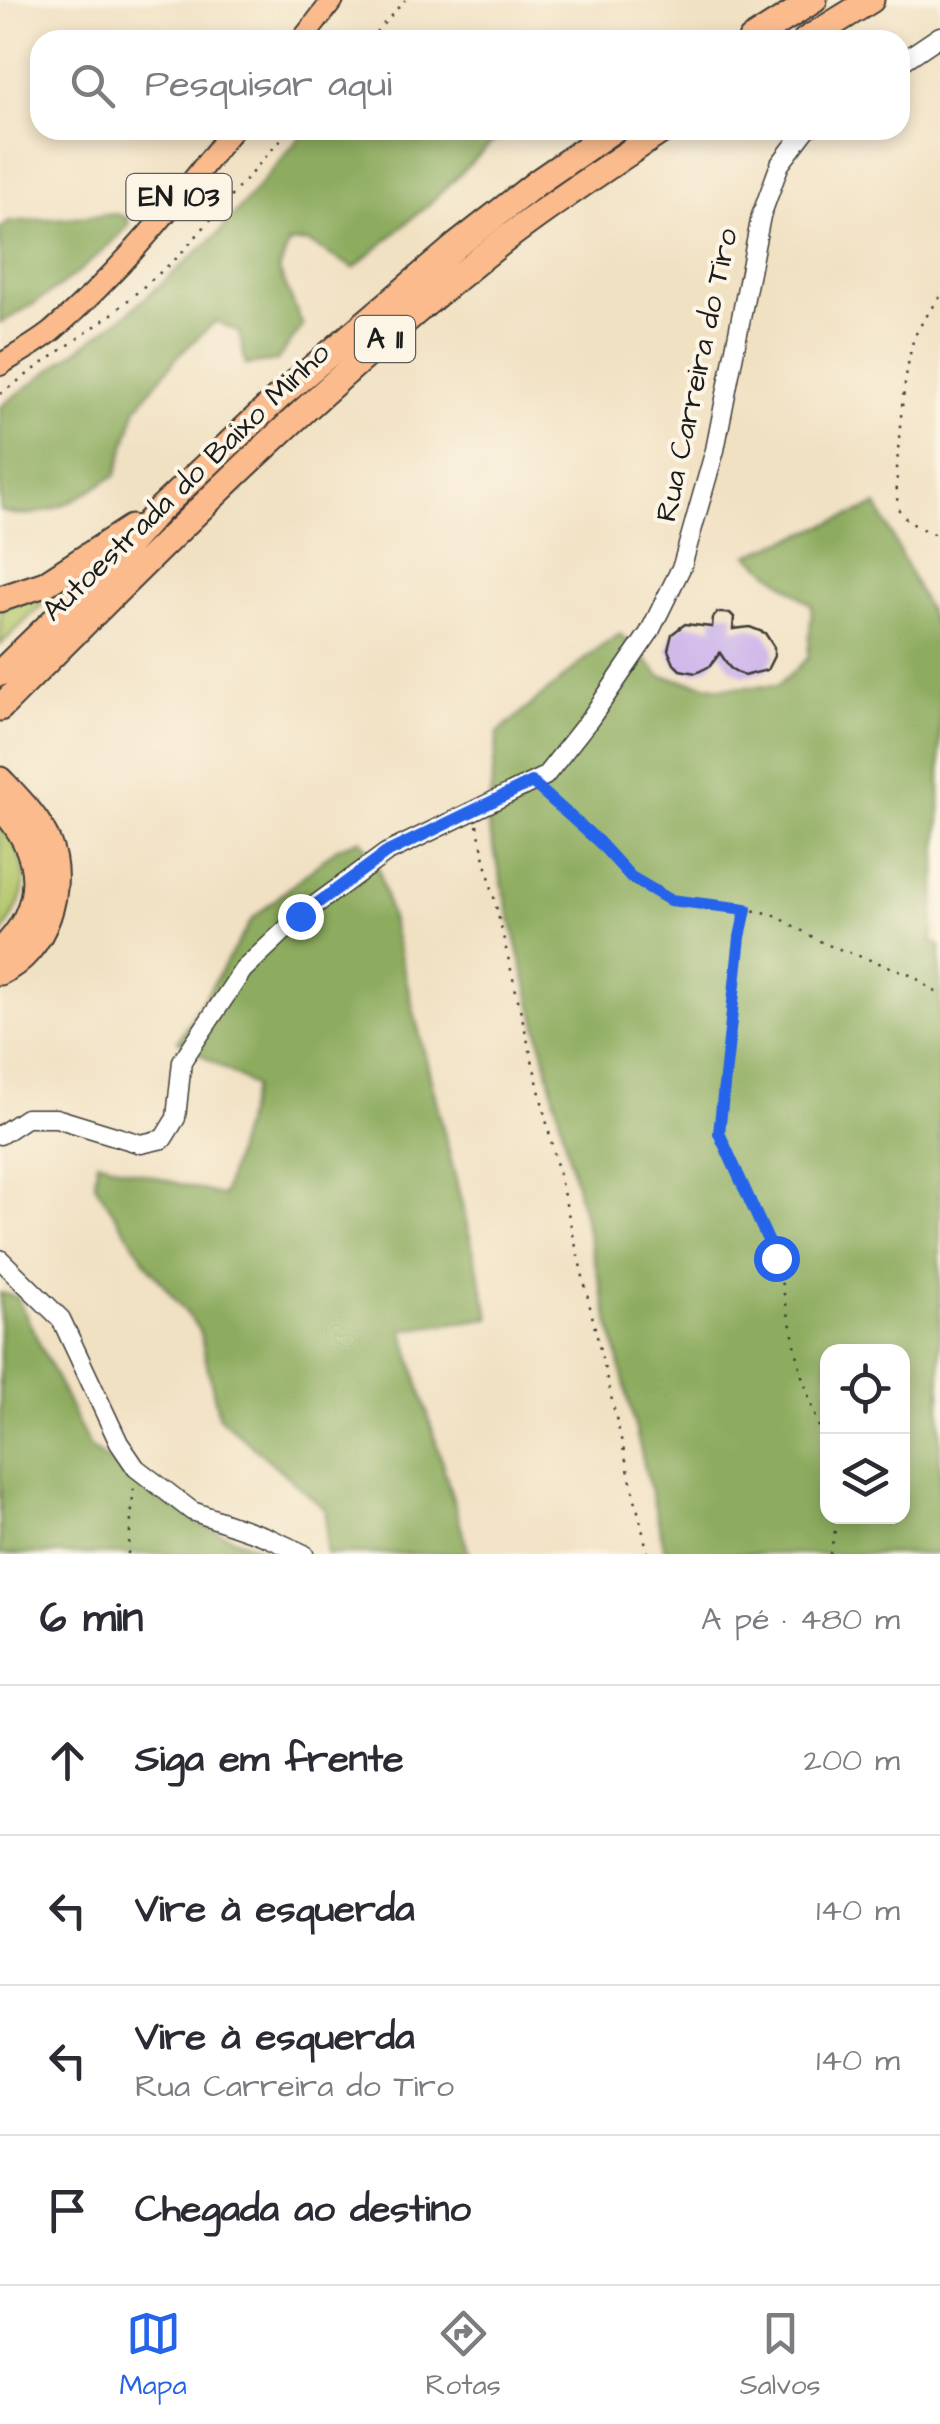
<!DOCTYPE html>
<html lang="pt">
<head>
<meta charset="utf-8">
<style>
  :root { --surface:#fff; --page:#f2f2f3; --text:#2b2b33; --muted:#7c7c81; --line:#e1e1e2; --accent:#2563eb }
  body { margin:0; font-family:"Architects Daughter",sans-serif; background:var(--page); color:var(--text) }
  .controls { position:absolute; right:30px; bottom:30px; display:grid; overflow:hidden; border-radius:20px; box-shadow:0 5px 15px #0003 }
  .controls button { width:90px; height:90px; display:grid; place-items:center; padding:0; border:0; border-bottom:2px solid var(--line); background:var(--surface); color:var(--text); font:50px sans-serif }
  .stop { position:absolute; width:30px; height:30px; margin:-22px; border:8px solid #2563eb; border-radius:50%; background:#fff }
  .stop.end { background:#2563eb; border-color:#fff; box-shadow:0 2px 10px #0008 }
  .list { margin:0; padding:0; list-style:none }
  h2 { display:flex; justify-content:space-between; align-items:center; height:130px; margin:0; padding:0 40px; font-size:42px }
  h2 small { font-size:32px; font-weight:400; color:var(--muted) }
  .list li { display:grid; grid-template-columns:65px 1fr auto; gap:30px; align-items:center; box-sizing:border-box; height:150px; padding:0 40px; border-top:2px solid var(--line) }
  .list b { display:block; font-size:38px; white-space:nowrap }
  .list p { margin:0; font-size:32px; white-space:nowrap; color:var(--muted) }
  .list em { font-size:32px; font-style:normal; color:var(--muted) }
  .icon { flex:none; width:55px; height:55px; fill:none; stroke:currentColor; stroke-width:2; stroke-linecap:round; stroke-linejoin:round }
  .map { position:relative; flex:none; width:940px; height:1554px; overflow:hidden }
  .search { position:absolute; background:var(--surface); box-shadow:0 5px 15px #0003; left:30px; right:30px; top:30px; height:110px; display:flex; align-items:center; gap:25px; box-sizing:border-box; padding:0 35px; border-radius:30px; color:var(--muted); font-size:38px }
  .sheet { height:730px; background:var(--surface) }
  nav { display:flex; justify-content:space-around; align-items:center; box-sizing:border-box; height:140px; border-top:2px solid var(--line); background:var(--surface); font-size:28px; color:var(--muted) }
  nav a { display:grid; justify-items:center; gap:5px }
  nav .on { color:var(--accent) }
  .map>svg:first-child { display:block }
  .green { fill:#b2c76b; stroke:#677244; stroke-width:2.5 }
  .forest { fill:#8dac5f; stroke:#54643e; stroke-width:2.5; fill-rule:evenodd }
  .building { fill:#c4a8ec }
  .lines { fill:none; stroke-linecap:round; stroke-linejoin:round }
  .minor-casing { stroke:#3c3a35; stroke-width:21 }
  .major-casing { stroke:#3c3a35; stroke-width:24 }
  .highway-casing { stroke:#3c3a35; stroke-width:29 }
  .path { stroke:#3c3a35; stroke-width:2.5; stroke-dasharray:2.5 8; stroke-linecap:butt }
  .minor { stroke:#fff; stroke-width:18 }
  .major { stroke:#fbbb8d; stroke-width:20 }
  .highway { stroke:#fbbb8d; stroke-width:25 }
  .route { stroke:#2563eb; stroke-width:12 }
  .labels { text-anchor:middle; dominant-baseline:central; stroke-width:8; stroke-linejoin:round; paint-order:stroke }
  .shield { fill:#fcf5e5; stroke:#5f5d58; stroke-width:2.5 }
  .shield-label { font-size:28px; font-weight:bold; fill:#1c1c1c }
  .street-label { font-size:30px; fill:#1c1c1c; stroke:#fcf5e5 }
</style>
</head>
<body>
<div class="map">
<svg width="940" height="1554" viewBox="0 0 940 1554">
  <rect width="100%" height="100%" fill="#fcf5e5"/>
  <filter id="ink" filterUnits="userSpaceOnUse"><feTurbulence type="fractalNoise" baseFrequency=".01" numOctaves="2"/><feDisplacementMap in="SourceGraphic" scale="20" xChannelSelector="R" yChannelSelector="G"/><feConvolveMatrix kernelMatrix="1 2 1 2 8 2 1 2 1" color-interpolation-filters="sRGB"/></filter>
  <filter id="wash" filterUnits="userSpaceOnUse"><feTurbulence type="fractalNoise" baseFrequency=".0048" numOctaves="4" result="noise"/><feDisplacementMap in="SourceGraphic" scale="40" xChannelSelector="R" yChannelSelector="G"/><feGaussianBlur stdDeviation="2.25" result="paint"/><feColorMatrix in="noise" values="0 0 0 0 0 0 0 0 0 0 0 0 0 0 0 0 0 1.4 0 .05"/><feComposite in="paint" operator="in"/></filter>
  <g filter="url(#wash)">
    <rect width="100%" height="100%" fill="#f1e1c3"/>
    <!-- green -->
    <path class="green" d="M54,589L53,594L0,645V608Z
      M0,824C36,869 29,893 0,937Z"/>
    <!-- forest -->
    <path class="forest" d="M306,130H505L429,204L354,268L307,242L289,243L279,270L303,326L276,361L246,365L239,332L216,321L179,355L137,407L116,475C82,495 42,525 0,511V407L128,313L218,234Z
      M115,214L128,218V226C91,264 48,299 0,323V228L9,222Z
      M877,505L940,636V816L932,942L940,946V1554H666L487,821L498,733L599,648L620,634L661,676L720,688L778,686L808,658L812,606L748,555ZM828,1352H902V1516H828Z
      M361,839L379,870L490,1318L403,1330L469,1554H326V1510L219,1417L199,1329L147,1264L95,1184L97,1161L223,1196L254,1086L178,1041L253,918L337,848Z
      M0,1293L17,1297L89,1446L119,1470L203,1526L275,1554H0Z"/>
    <g id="blocks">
      <!-- building -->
      <path class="building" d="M717,613H730L734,617L733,629L750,627L765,633L774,647V656L767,670L744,676L730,668L720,653L710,666L696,673L680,670L674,664L668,650L672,634L685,624L712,627L713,618Z"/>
    </g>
  </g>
  <g filter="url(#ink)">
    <use href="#blocks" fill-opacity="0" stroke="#3c3a35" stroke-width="2.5"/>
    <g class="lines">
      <!-- minor casing -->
      <g class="minor-casing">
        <path id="minor" d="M900,63L940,36
          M0,1135L26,1118H56L141,1144L163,1139L176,1118L182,1061L243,970L300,916L386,853L545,776L590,719L649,633L682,566L715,450L761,216L780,164L806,130
          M0,1259L61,1319L119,1443L136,1468L192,1511L267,1537L304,1554"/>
      </g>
      <!-- major casing -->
      <g class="major-casing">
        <path id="major" d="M302,40L333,0
          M0,365C17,354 36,344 52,331C120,273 178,200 232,130"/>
      </g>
      <!-- highway casing -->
      <g class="highway-casing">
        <path id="highway" d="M751,40L814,0
          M806,40L871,0
          M0,599L45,584L131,528
          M0,673L102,574L159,510L281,395L456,246L539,181L613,130
          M0,708C162,545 325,379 507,238C557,200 610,165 663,130
          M0,780C17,798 39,819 48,843C66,888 45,952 0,972
          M0,806C45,853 48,907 0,952"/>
      </g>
      <!-- path -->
      <path class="path" d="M369,40L405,0
        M940,297C932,309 921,322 915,336C905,357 890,497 900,512C909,525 927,531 940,537
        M0,394L112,314L178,257L289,130
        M542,793L599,842L631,877L670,900L705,902L773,914L825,944L910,974L940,995
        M477,825L648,1554
        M747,909L741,937L719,1133L776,1258L802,1376L828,1454
        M128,1554L134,1486
        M830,1554L838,1516"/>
      <!-- minor -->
      <use href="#minor" class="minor"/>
      <!-- major -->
      <use href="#major" class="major"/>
      <!-- highway -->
      <use href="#highway" class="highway"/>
    </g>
  </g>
  <g class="lines" filter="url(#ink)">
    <!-- route -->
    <path class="route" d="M300,916L386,853L532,782L599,842L631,877L670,900L746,909L740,937L719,1133L776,1258"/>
  </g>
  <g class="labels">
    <!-- shield labels -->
    <g class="shield">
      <rect x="126.5" y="174" width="105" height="46" rx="8"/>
      <rect x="355" y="316" width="60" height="46" rx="8"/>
    </g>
    <g class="shield-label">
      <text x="179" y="197">EN 103</text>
      <text x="385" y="339">A 11</text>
    </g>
    <!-- street labels -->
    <g class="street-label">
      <text transform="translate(697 375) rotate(-78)">Rua Carreira do Tiro</text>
      <text transform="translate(186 482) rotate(-44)">Autoestrada do Baixo Minho</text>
    </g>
  </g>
</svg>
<div class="controls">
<button><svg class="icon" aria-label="locate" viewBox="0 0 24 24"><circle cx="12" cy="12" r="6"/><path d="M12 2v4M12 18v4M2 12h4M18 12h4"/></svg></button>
<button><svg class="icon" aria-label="layers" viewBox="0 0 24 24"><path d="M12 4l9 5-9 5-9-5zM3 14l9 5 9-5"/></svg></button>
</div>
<div class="stop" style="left:776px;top:1258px"></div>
<div class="stop end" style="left:300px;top:916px"></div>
<div class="search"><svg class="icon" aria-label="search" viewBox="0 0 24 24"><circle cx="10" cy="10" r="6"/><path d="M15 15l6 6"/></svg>Pesquisar aqui</div>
</div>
<section class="sheet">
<h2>6 min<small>A pé · 480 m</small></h2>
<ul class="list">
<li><svg class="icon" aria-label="ahead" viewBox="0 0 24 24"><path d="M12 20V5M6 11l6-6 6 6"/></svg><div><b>Siga em frente</b></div><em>200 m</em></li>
<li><svg class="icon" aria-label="left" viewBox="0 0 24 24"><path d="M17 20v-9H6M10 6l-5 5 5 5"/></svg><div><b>Vire à esquerda</b></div><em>140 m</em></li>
<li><svg class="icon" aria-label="left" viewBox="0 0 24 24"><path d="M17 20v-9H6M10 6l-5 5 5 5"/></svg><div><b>Vire à esquerda</b><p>Rua Carreira do Tiro</p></div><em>140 m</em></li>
<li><svg class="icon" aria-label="arrive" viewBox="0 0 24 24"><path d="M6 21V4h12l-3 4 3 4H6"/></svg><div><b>Chegada ao destino</b></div></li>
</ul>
</section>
<nav>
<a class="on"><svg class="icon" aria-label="map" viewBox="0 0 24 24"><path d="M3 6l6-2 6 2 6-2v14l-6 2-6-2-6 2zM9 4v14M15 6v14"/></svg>Mapa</a>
<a><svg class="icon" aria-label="directions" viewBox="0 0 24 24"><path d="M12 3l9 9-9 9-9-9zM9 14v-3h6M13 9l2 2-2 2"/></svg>Rotas</a>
<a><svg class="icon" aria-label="saved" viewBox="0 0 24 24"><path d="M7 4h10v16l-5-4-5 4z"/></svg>Salvos</a>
</nav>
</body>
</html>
